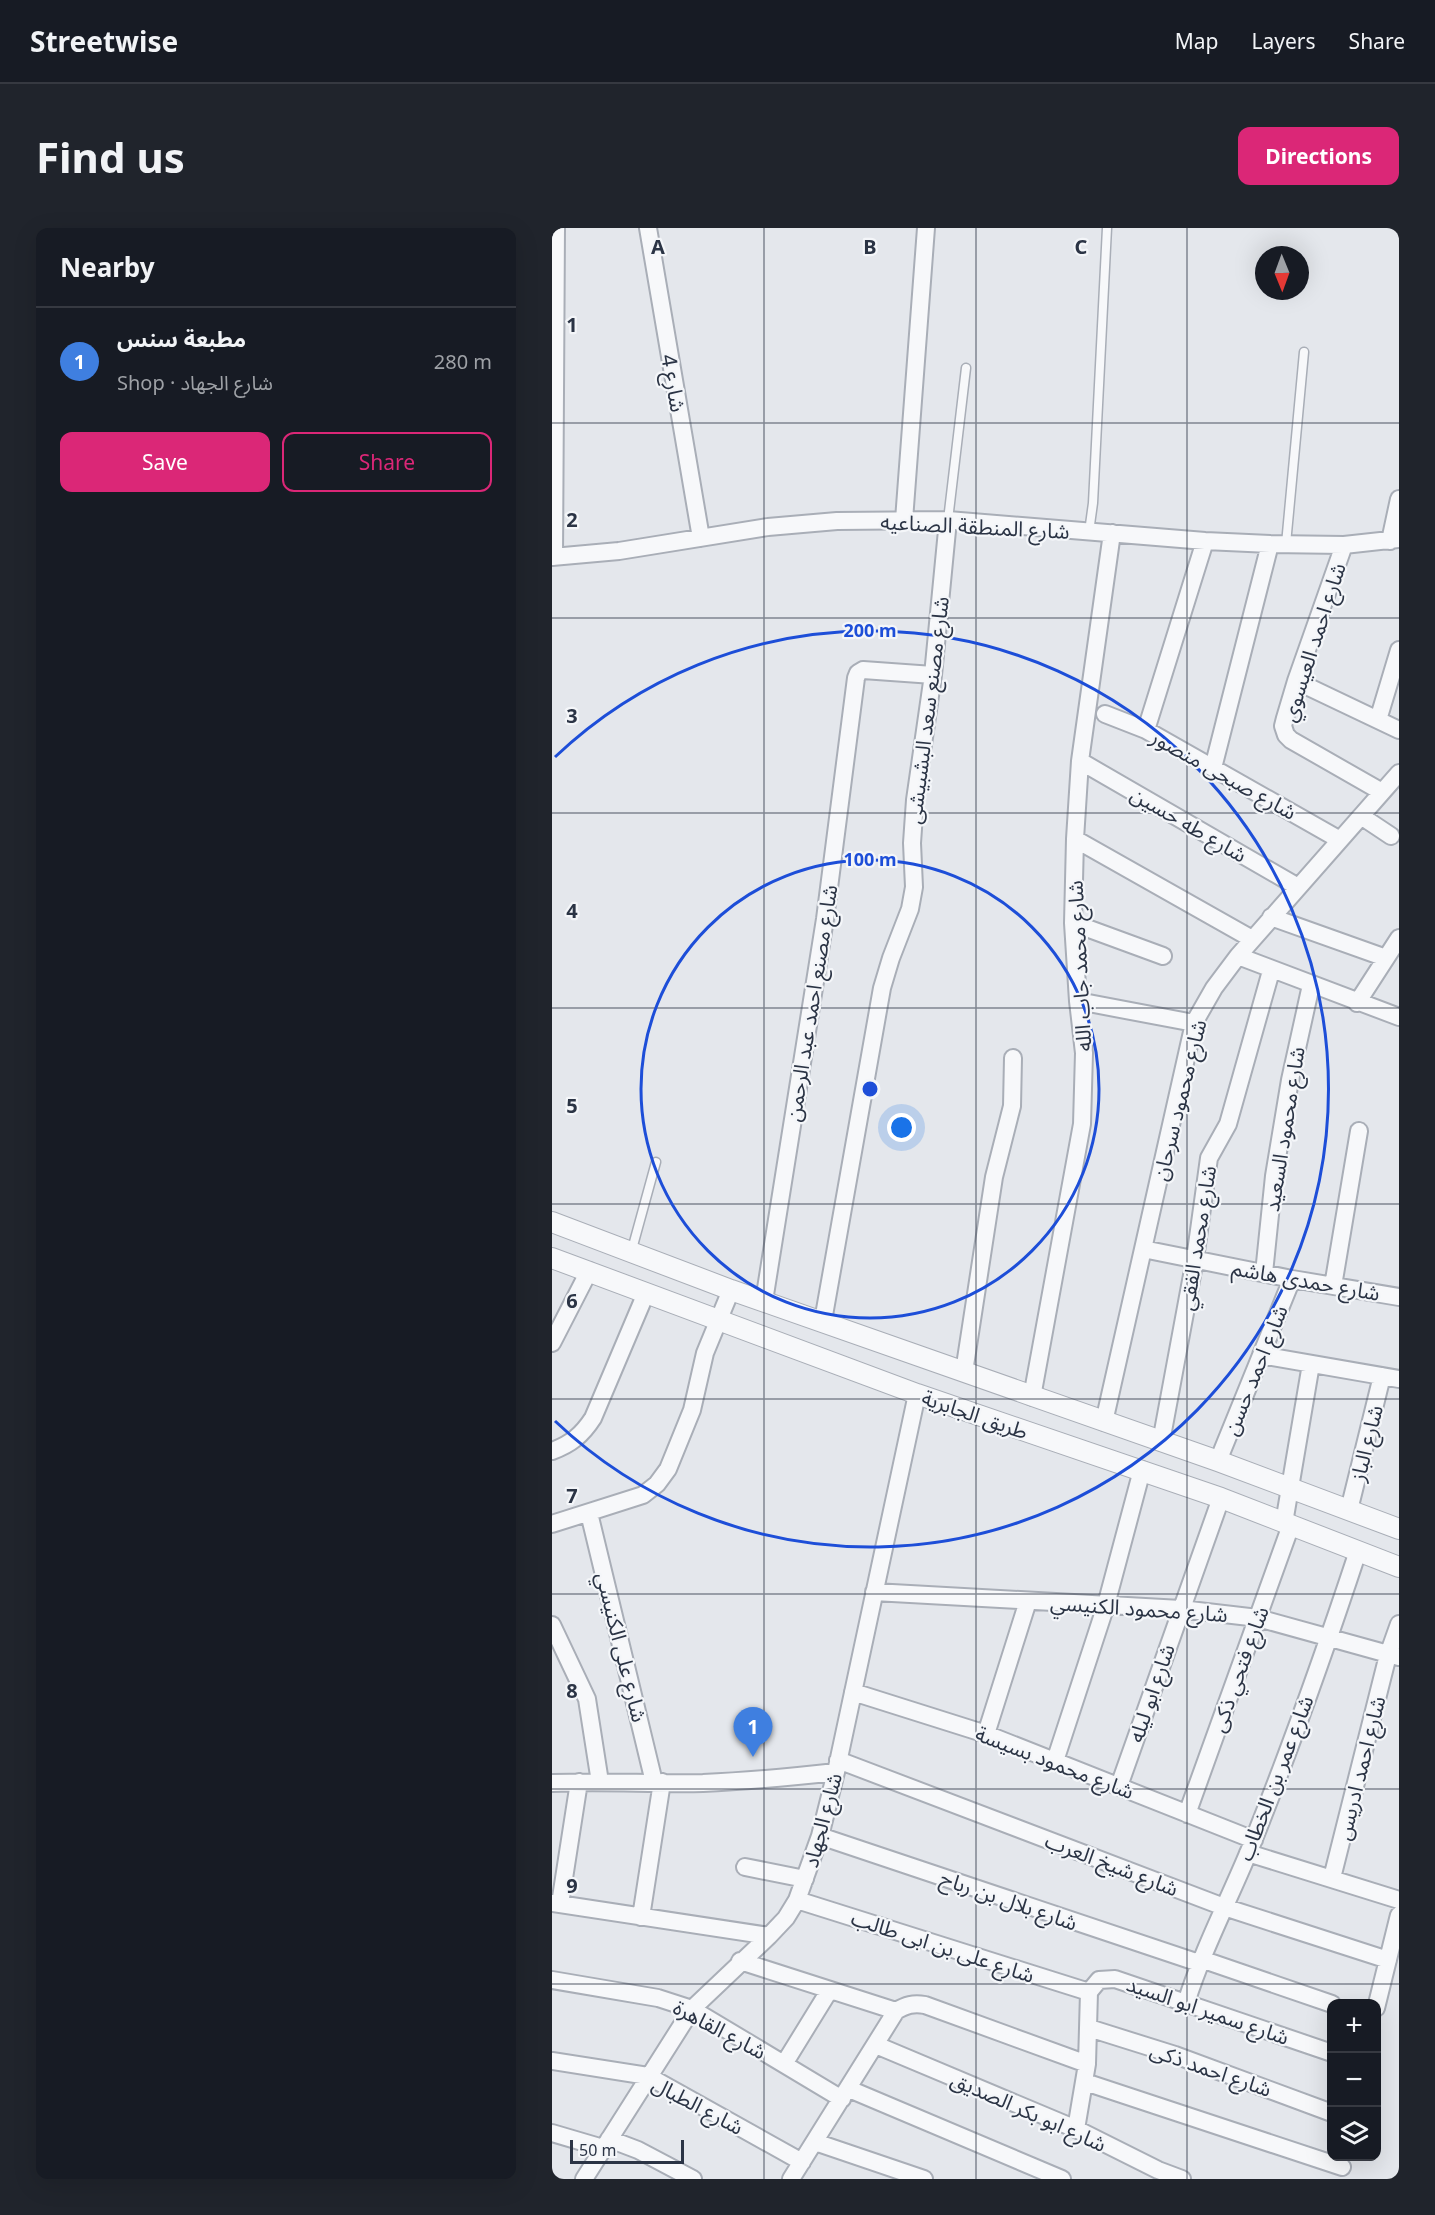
<!DOCTYPE html>
<html lang="en">
<head>
<meta charset="utf-8">
<style>
  :root { --surface:#171b24; --page:#20242c; --text:#f1f3f6; --muted:#9ea1a6; --line:#363941; --accent:#db2777 }
  body { margin:0; font-family:"Noto Sans","Noto Sans Arabic",sans-serif; background:var(--page); color:var(--text) }
  .controls { position:absolute; right:18px; bottom:18px; display:grid; overflow:hidden; border-radius:12px; box-shadow:0 6px 24px #0002 }
  .controls button { width:54px; height:54px; display:grid; place-items:center; padding:0; border:0; border-bottom:2px solid var(--line); background:var(--surface); color:var(--text); font:30px sans-serif }
  .compass { position:absolute; left:703px; top:18px; width:54px; height:54px; border-radius:50%; background:var(--surface); box-shadow:0 6px 24px #0002; rotate:179deg }
  .scale { position:absolute; left:18px; bottom:15px; width:114px; box-sizing:border-box; padding-left:6px; border:3px solid #2b3445; border-top:0; font-size:16px; line-height:21px; white-space:nowrap; color:#2b3445; -webkit-text-stroke:4px #f4f6f9; paint-order:stroke }
  .you { position:absolute; left:350px; top:900px; width:21px; height:21px; margin:-15px; border:4px solid #fff; border-radius:50%; background:#1a73e8; box-shadow:0 0 0 9px #1a73e833 }
  .badge { display:grid; place-items:center; width:39px; height:39px; border-radius:50%; background:var(--accent); color:#fff; font-size:20px; font-weight:700 }
  .pin { position:absolute; translate:-50% -50px; filter:drop-shadow(0 2px 3px #0008) }
  .pin::after { content:''; position:absolute; top:32px; width:21px; height:18px; background:inherit; clip-path:polygon(0 0,100% 0,50% 100%) }
  .list { margin:0; padding:0; list-style:none }
  h2 { display:flex; justify-content:space-between; align-items:center; height:78px; margin:0; padding:0 24px; font-size:26px }
  h2 small { font-size:20px; font-weight:400; color:var(--muted) }
  .list li { display:grid; grid-template-columns:39px 1fr auto; gap:18px; align-items:center; box-sizing:border-box; height:108px; padding:0 24px; border-top:2px solid var(--line) }
  .list b { display:block; font-size:22px; white-space:nowrap }
  .list p { margin:0; font-size:20px; white-space:nowrap; color:var(--muted) }
  .list em { font-size:20px; font-style:normal; color:var(--muted) }
  .actions { display:flex; gap:12px; padding:18px 24px }
  .actions a { flex:1; padding:14px 0; border:2px solid var(--accent); border-radius:12px; text-align:center; font-size:21px; color:var(--accent) }
  .actions .main { background:var(--accent); color:#fff }
  .icon { flex:none; width:33px; height:33px; fill:none; stroke:currentColor; stroke-width:2; stroke-linecap:round; stroke-linejoin:round }
  .map { position:relative; flex:none; width:847px; height:1951px; overflow:hidden; border-radius:12px }
  header { display:flex; align-items:center; gap:36px; box-sizing:border-box; height:84px; padding:0 30px; background:var(--surface); border-bottom:2px solid var(--line) }
  header strong { font-size:28px }
  nav { display:flex; gap:33px; margin-inline-start:auto; font-size:21px }
  .intro { display:flex; align-items:center; justify-content:space-between; box-sizing:border-box; height:144px; padding:0 36px }
  h1 { margin:0; font-size:42px }
  .button { padding:15px 27px; border-radius:12px; background:var(--accent); color:#fff; font-size:21px; font-weight:700 }
  main { display:flex; gap:36px; padding:0 36px }
  aside { flex:1; background:var(--surface); border-radius:12px; box-shadow:0 6px 24px #0002 }
  .map>svg:first-child { display:block }
  .lines { fill:none; stroke-linecap:round; stroke-linejoin:round }
  .service-casing { stroke:#a9aeb7; stroke-width:11 }
  .minor-casing { stroke:#a9aeb7; stroke-width:20 }
  .tertiary-casing { stroke:#a9aeb7; stroke-width:22 }
  .service { stroke:#f7f8fa; stroke-width:8 }
  .minor { stroke:#f7f8fa; stroke-width:16 }
  .tertiary { stroke:#f7f8fa; stroke-width:20 }
  .grid { fill:none; stroke:#2b3445; stroke-width:1.5; stroke-opacity:0.55 }
  .ring { fill:none; stroke:#1d4ed8; stroke-width:3 }
  .labels { text-anchor:middle; dominant-baseline:central; stroke-width:4.5; stroke-linejoin:round; paint-order:stroke }
  .street-label { font-size:21px; fill:#2b3445; stroke:#f4f6f9 }
  .grid-label { font-size:20px; text-anchor:middle; font-weight:bold; fill:#2b3445; stroke:#f4f6f9; stroke-width:4.5; stroke-linejoin:round; paint-order:stroke }
  .centre { fill:#1d4ed8; stroke:#f4f6f9; stroke-width:3 }
  .ring-label { font-size:18px; text-anchor:middle; font-weight:bold; fill:#1d4ed8; stroke:#f4f6f9; stroke-width:4.5; stroke-linejoin:round; paint-order:stroke }
</style>
</head>
<body>
<header>
<strong>Streetwise</strong>
<nav><a>Map</a><a>Layers</a><a>Share</a></nav>
</header>
<div class="intro"><h1>Find us</h1><a class="button">Directions</a></div>
<main>
<aside>
<h2>Nearby<small></small></h2>
<ul class="list">
<li><span class="badge" style="background:#3f7fe0">1</span><div><b>مطبعة سنس</b><p>Shop · شارع الجهاد</p></div><em>280 m</em></li>
</ul>
<div class="actions"><a class="main">Save</a><a>Share</a></div>
</aside>
<div class="map">
<svg width="847" height="1951" viewBox="0 0 847 1951">
  <rect width="100%" height="100%" fill="#e4e7ec"/>
  <g class="lines">
    <!-- service casing -->
    <g class="service-casing">
      <path id="service" d="M396,292L414,140
        M537,304L541,275L555,0
        M734,316L752,124
        M79,1025L104,934"/>
    </g>
    <!-- minor casing -->
    <g class="minor-casing">
      <path id="minor" d="M96,0L149,310
        M352,292L374,0
        M838,313L847,271
        M792,317L744,453L733,490L731,498L734,507L739,512L830,564
        M0,329L67,323L216,299L285,293L396,292L653,313L718,316L792,317L847,311
        M2,329L4,0
        M744,453L847,502
        M553,486L594,502L788,612
        M826,492L847,422
        M594,502L653,313
        M528,533L746,659
        M661,540L718,316
        M809,588L839,608
        M523,611L700,711
        M719,689L834,730
        M521,695L611,728
        M686,728L847,789
        M526,773L642,795
        M805,775L847,710
        M591,1021L740,1051L847,1069
        M712,1045L722,948L738,852L759,757
        M781,1058L807,903
        M212,1073L273,691L304,450L306,445L311,442L381,447
        M271,1093L330,760L339,730L358,681L362,659L360,615L363,572L381,447L396,292
        M0,1115L37,1043
        M709,1127L847,1151
        M412,1144L442,949L460,878L461,830
        M480,1169L530,896L532,825L526,773L521,695L523,611L528,533L560,305
        M552,1194L642,795L662,760L686,728L847,545
        M609,1214L643,1031L657,930L676,896L719,743
        M0,1223C19,1216 30,1207 41,1190L94,1065
        M666,1233L740,1051
        M797,1282L830,1148
        M37,1285L102,1554
        M732,1295L759,1136
        M0,1296L91,1267L105,1256L116,1241L140,1182L153,1125L179,1062
        M322,1364L629,1381L706,1390L847,1429
        M0,1397L35,1471L48,1554
        M301,1464L434,1506L702,1612
        M434,1506L476,1373
        M286,1532L672,1679L836,1732
        M503,1533L554,1377L590,1242
        M0,1555C50,1553 101,1556 151,1555C196,1553 239,1549 284,1544
        M567,1558L669,1270
        M635,1586L739,1297
        M268,1608L647,1735
        M696,1625L847,1672
        M193,1639L253,1651
        M780,1650L836,1427L847,1396
        M245,1672L537,1764
        M0,1675L217,1708
        M8,1676L27,1554
        M89,1689L110,1554
        M649,1731L780,1776
        M188,1733L344,1783
        M0,1752L106,1770L140,1781L290,1871
        M537,1764L547,1752L563,1751L780,1825
        M634,1775C652,1718 680,1666 702,1611C740,1516 774,1420 806,1323
        M824,1780L847,1687
        M537,1800L623,1827L780,1885
        M324,1817L524,1901L606,1942L630,1951
        M0,1833L96,1848L250,1934
        M232,1836L277,1763
        M533,1854L790,1939
        M297,1861L510,1951
        M524,1901L535,1836L537,1764
        M0,1905L51,1920
        M57,1911L86,1922L141,1951
        M263,1914L372,1951
        M32,1951L140,1781L217,1708L234,1690L245,1672L268,1608L284,1544L365,1166
        M239,1951L344,1783C354,1777 361,1775 373,1777L535,1836"/>
    </g>
    <!-- tertiary casing -->
    <g class="tertiary-casing">
      <path id="tertiary" d="M0,994L179,1062L666,1233L847,1301
        M0,1030L365,1166L669,1270L847,1339"/>
    </g>
    <!-- service -->
    <use href="#service" class="service"/>
    <!-- minor -->
    <use href="#minor" class="minor"/>
    <!-- tertiary -->
    <use href="#tertiary" class="tertiary"/>
  </g>
  <!-- grid -->
  <path class="grid" d="M212,0V1951M424,0V1951M635,0V1951M0,195H847M0,390H847M0,585H847M0,780H847M0,976H847M0,1171H847M0,1366H847M0,1561H847M0,1756H847"/>
  <!-- distance rings -->
  <g class="ring">
    <circle cx="318" cy="861" r="229"/>
    <path d="M3 529A458 458 0 1 1 3 1193"/>
  </g>
  <g class="labels">
    <!-- street labels -->
    <g class="street-label">
      <text transform="translate(122 155) rotate(80)">شارع 4</text>
      <text transform="translate(423 298) rotate(3)">شارع المنطقة الصناعيه</text>
      <text transform="translate(761 414) rotate(-72)">شارع احمد العيسوي</text>
      <text transform="translate(375 482) rotate(-83)">شارع مصنع سعد البشبيشى</text>
      <text transform="translate(672 546) rotate(29)">شارع صبحى منصور</text>
      <text transform="translate(637 596) rotate(30)">شارع طه حسين</text>
      <text transform="translate(527 738) rotate(-93)">شارع محمد جاب الله</text>
      <text transform="translate(259 775) rotate(-81)">شارع مصنع احمد عبد الرحمن</text>
      <text transform="translate(627 872) rotate(-76)">شارع محمود سرحان</text>
      <text transform="translate(732 901) rotate(-81)">شارع محمود السعيد</text>
      <text transform="translate(645 1010) rotate(-81)">شارع محمد الفقي</text>
      <text transform="translate(754 1052) rotate(10)">شارع حمدى هاشم</text>
      <text transform="translate(703 1142) rotate(-68)">شارع احمد حسن</text>
      <text transform="translate(423 1186) rotate(19)">طريق الجابرية</text>
      <text transform="translate(814 1215) rotate(-76)">شارع الباز</text>
      <text transform="translate(587 1380) rotate(4)">شارع محمود الكنيسي</text>
      <text transform="translate(70 1419) rotate(76)">شارع على الكنيسي</text>
      <text transform="translate(687 1441) rotate(-70)">شارع فتحي ذكى</text>
      <text transform="translate(599 1465) rotate(-71)">شارع ابو ليله</text>
      <text transform="translate(503 1534) rotate(21)">شارع محمود بسيسة</text>
      <text transform="translate(808 1540) rotate(-76)">شارع احمد ادريس</text>
      <text transform="translate(723 1550) rotate(-69)">شارع عمر بن الخطاب</text>
      <text transform="translate(270 1592) rotate(-75)">شارع الجهاد</text>
      <text transform="translate(560 1636) rotate(21)">شارع شيخ العرب</text>
      <text transform="translate(457 1672) rotate(19)">شارع بلال بن رباح</text>
      <text transform="translate(391 1718) rotate(18)">شارع على بن ابى طالب</text>
      <text transform="translate(656 1782) rotate(19)">شارع سمير ابو السيد</text>
      <text transform="translate(168 1801) rotate(28)">شارع القاهرة</text>
      <text transform="translate(659 1841) rotate(19)">شارع احمد ذكى</text>
      <text transform="translate(146 1877) rotate(28)">شارع الطبال</text>
      <text transform="translate(477 1883) rotate(24)">شارع ابو بكر الصديق</text>
    </g>
  </g>
  <g class="grid-label">
    <text x="106" y="26">A</text>
    <text x="318" y="26">B</text>
    <text x="529" y="26">C</text>
    <text x="20" y="104">1</text>
    <text x="20" y="299">2</text>
    <text x="20" y="495">3</text>
    <text x="20" y="690">4</text>
    <text x="20" y="885">5</text>
    <text x="20" y="1080">6</text>
    <text x="20" y="1275">7</text>
    <text x="20" y="1470">8</text>
    <text x="20" y="1665">9</text>
  </g>
  <circle cx="318" cy="861" r="9" class="centre"/>
  <g class="ring-label">
    <text x="318" y="409">200 m</text>
    <text x="318" y="638">100 m</text>
  </g>
</svg>
<div class="controls">
<button>+</button>
<button>−</button>
<button><svg class="icon" aria-label="layers" viewBox="0 0 24 24"><path d="M12 4l9 5-9 5-9-5zM3 14l9 5 9-5"/></svg></button>
</div>
<svg class="compass" viewBox="-18 -18 36 36"><path d="M0-13l5 13h-10z" fill="#e53935"/><path d="M0 13l5-13h-10z" fill="#9ea1a6"/></svg>
<div class="scale">50 m</div>
<div class="you"></div>
<div class="pin badge" style="left:201px;top:1529px;background:#3f7fe0">1</div>
</div>
</main>
</body>
</html>
